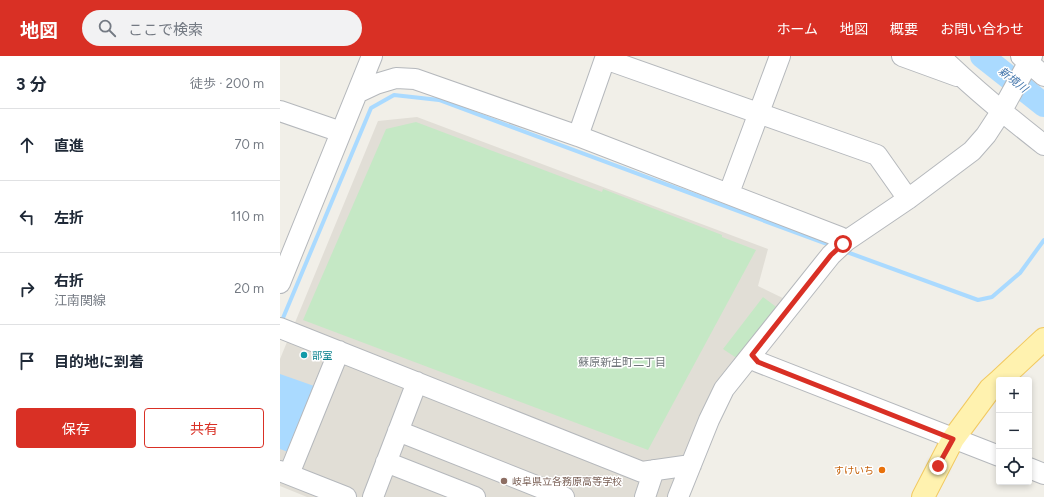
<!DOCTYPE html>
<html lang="ja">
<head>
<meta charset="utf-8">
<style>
  :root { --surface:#fff; --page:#f2f2f3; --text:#1f2937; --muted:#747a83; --line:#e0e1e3; --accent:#d93025 }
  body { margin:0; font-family:Figtree,"Noto Sans JP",sans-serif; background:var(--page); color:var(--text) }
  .controls { position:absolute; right:12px; bottom:12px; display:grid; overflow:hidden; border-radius:4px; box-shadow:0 2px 6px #0003 }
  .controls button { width:36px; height:36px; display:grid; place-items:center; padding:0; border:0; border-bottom:1px solid var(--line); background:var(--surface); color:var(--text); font:20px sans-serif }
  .stop { position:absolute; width:12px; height:12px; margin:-9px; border:3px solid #d93025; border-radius:50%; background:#fff }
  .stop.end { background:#d93025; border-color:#fff; box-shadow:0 1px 4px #0008 }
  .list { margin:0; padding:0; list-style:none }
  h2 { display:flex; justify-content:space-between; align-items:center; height:52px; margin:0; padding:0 16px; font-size:17px }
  h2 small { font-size:13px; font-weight:400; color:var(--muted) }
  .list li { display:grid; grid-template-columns:26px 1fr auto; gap:12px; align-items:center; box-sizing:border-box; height:72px; padding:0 16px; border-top:1px solid var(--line) }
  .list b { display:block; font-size:15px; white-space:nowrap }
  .list p { margin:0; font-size:13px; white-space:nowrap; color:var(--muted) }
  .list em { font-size:13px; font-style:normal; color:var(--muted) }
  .actions { display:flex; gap:8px; padding:12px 16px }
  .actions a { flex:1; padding:9px 0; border:1px solid var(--accent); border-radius:4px; text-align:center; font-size:14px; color:var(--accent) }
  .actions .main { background:var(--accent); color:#fff }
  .icon { flex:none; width:22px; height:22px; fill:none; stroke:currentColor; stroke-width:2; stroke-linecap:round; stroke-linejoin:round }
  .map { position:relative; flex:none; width:764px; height:441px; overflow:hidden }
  header { display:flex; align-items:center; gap:24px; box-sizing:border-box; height:56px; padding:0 20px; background:var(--accent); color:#fff }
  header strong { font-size:19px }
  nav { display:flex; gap:22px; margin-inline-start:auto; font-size:14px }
  .search { width:280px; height:36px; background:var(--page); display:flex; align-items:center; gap:10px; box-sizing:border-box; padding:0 14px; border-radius:22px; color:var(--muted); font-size:15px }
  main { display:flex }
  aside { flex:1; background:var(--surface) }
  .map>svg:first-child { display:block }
  .education { fill:#e1ded6 }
  .green { fill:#c5e8c5 }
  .water { fill:#aadaff }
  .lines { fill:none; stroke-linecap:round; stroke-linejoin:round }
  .stream { stroke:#aadaff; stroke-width:4 }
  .river { stroke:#aadaff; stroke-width:24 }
  .minor-casing { stroke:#b5b8bc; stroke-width:22 }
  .major-casing { stroke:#f2c960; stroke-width:24 }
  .minor { stroke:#fff; stroke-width:20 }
  .major { stroke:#fff2af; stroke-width:22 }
  .route { stroke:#d93025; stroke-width:5 }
  .culture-dot { fill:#0f9aa8; stroke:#fff; stroke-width:1.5 }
  .food-dot { fill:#e8710a; stroke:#fff; stroke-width:1.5 }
  .education-dot { fill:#8d6e63; stroke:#fff; stroke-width:1.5 }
  .labels { text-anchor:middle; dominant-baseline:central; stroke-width:3; stroke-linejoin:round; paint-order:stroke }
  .culture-label { font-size:10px; fill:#0d838f; stroke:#fff; text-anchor:start }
  .food-label { font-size:10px; fill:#c56008; stroke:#fff; text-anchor:end }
  .education-label { font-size:10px; fill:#785e54; stroke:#fff; text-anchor:start }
  .water-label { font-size:11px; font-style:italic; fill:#4174aa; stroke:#fff }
  .neighbourhood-label { font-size:11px; fill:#70757a; stroke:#fff }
</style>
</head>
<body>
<header>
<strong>地図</strong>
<div class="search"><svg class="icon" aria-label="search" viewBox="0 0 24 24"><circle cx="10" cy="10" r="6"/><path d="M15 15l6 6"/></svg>ここで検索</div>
<nav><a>ホーム</a><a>地図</a><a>概要</a><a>お問い合わせ</a></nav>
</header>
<main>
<aside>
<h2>3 分<small>徒歩 · 200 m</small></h2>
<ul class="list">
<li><svg class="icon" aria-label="ahead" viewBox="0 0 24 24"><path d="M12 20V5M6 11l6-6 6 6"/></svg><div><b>直進</b></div><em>70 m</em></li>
<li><svg class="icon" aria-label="left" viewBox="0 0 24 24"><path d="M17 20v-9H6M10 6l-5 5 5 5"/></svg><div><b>左折</b></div><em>110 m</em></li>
<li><svg class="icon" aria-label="right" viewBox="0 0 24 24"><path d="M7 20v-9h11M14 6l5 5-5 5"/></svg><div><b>右折</b><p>江南関線</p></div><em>20 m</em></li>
<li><svg class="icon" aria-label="arrive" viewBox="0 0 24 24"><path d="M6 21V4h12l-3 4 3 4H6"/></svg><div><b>目的地に到着</b></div></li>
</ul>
<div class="actions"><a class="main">保存</a><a>共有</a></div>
</aside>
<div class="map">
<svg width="764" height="441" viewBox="0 0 764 441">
  <rect width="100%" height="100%" fill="#f1efe8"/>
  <!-- education -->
  <path class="education" d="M137,61L488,193L478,230L509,245L429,351L392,441H27L0,430V303L98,65Z"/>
  <!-- green -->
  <path class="green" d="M136,66L322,136L323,133L442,179V181L476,194L368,394L23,264L106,73Z
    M483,241L499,253L458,303L443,293Z"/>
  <!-- water -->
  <path class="water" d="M0,318L37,331L8,396L0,393Z"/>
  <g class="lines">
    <!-- stream -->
    <path class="stream" d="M564,195L698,244L712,241L740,217L764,184
      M3,262L91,52L114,39L159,44L552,190"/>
    <!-- river -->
    <path class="river" d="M702,0L764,49"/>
    <!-- minor casing -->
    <g class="minor-casing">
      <path id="minor" d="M622,0L677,20
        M660,0C693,32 728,61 764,89
        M741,0L764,20
        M325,3L597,99L628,143
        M79,36L96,28L116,22L135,23L298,80L560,181L566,185
        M0,55L61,76
        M298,80L326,0
        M449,137L500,0
        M0,227L92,0
        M0,272L362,416L411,409
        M472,299L478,306L719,400
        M118,375L284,441
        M106,406L195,441
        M749,412L764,418
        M0,415L66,441
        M9,418L59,295
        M93,441L137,326
        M365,441L374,414
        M398,441L429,364L444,333L551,199L566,185L628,143L692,95L706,79L721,56L752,0"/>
    </g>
    <!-- major casing -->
    <g class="major-casing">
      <path id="major" d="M720,324L764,283
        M643,441L673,383L710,333L719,325"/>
    </g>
    <!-- minor -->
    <use href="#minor" class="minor"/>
    <!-- major -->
    <use href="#major" class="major"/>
  </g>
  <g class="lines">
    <!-- route -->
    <path class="route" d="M563,188L551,199L472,299L478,306L673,383L658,410"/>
  </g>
  <!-- markers -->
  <circle class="culture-dot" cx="24" cy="299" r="4"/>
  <circle class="food-dot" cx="602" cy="414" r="4"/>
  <circle class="education-dot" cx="224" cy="425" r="4"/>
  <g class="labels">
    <!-- culture labels -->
    <g class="culture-label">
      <text x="32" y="299">部室</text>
    </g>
    <!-- food labels -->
    <g class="food-label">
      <text x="594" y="414">すけいち</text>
    </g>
    <!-- education labels -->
    <g class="education-label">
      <text x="232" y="425">岐阜県立各務原高等学校</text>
    </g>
    <!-- water labels -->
    <g class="water-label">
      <text transform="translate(733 24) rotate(38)">新境川</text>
    </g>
    <!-- neighbourhood labels -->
    <g class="neighbourhood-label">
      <text x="342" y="306">蘇原新生町二丁目</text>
    </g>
  </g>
</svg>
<div class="controls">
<button>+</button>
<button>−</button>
<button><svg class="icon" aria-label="locate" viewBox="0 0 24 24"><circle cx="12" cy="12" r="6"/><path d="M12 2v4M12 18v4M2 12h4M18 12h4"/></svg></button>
</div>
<div class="stop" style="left:563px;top:188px"></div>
<div class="stop end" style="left:658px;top:410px"></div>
</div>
</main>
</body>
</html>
